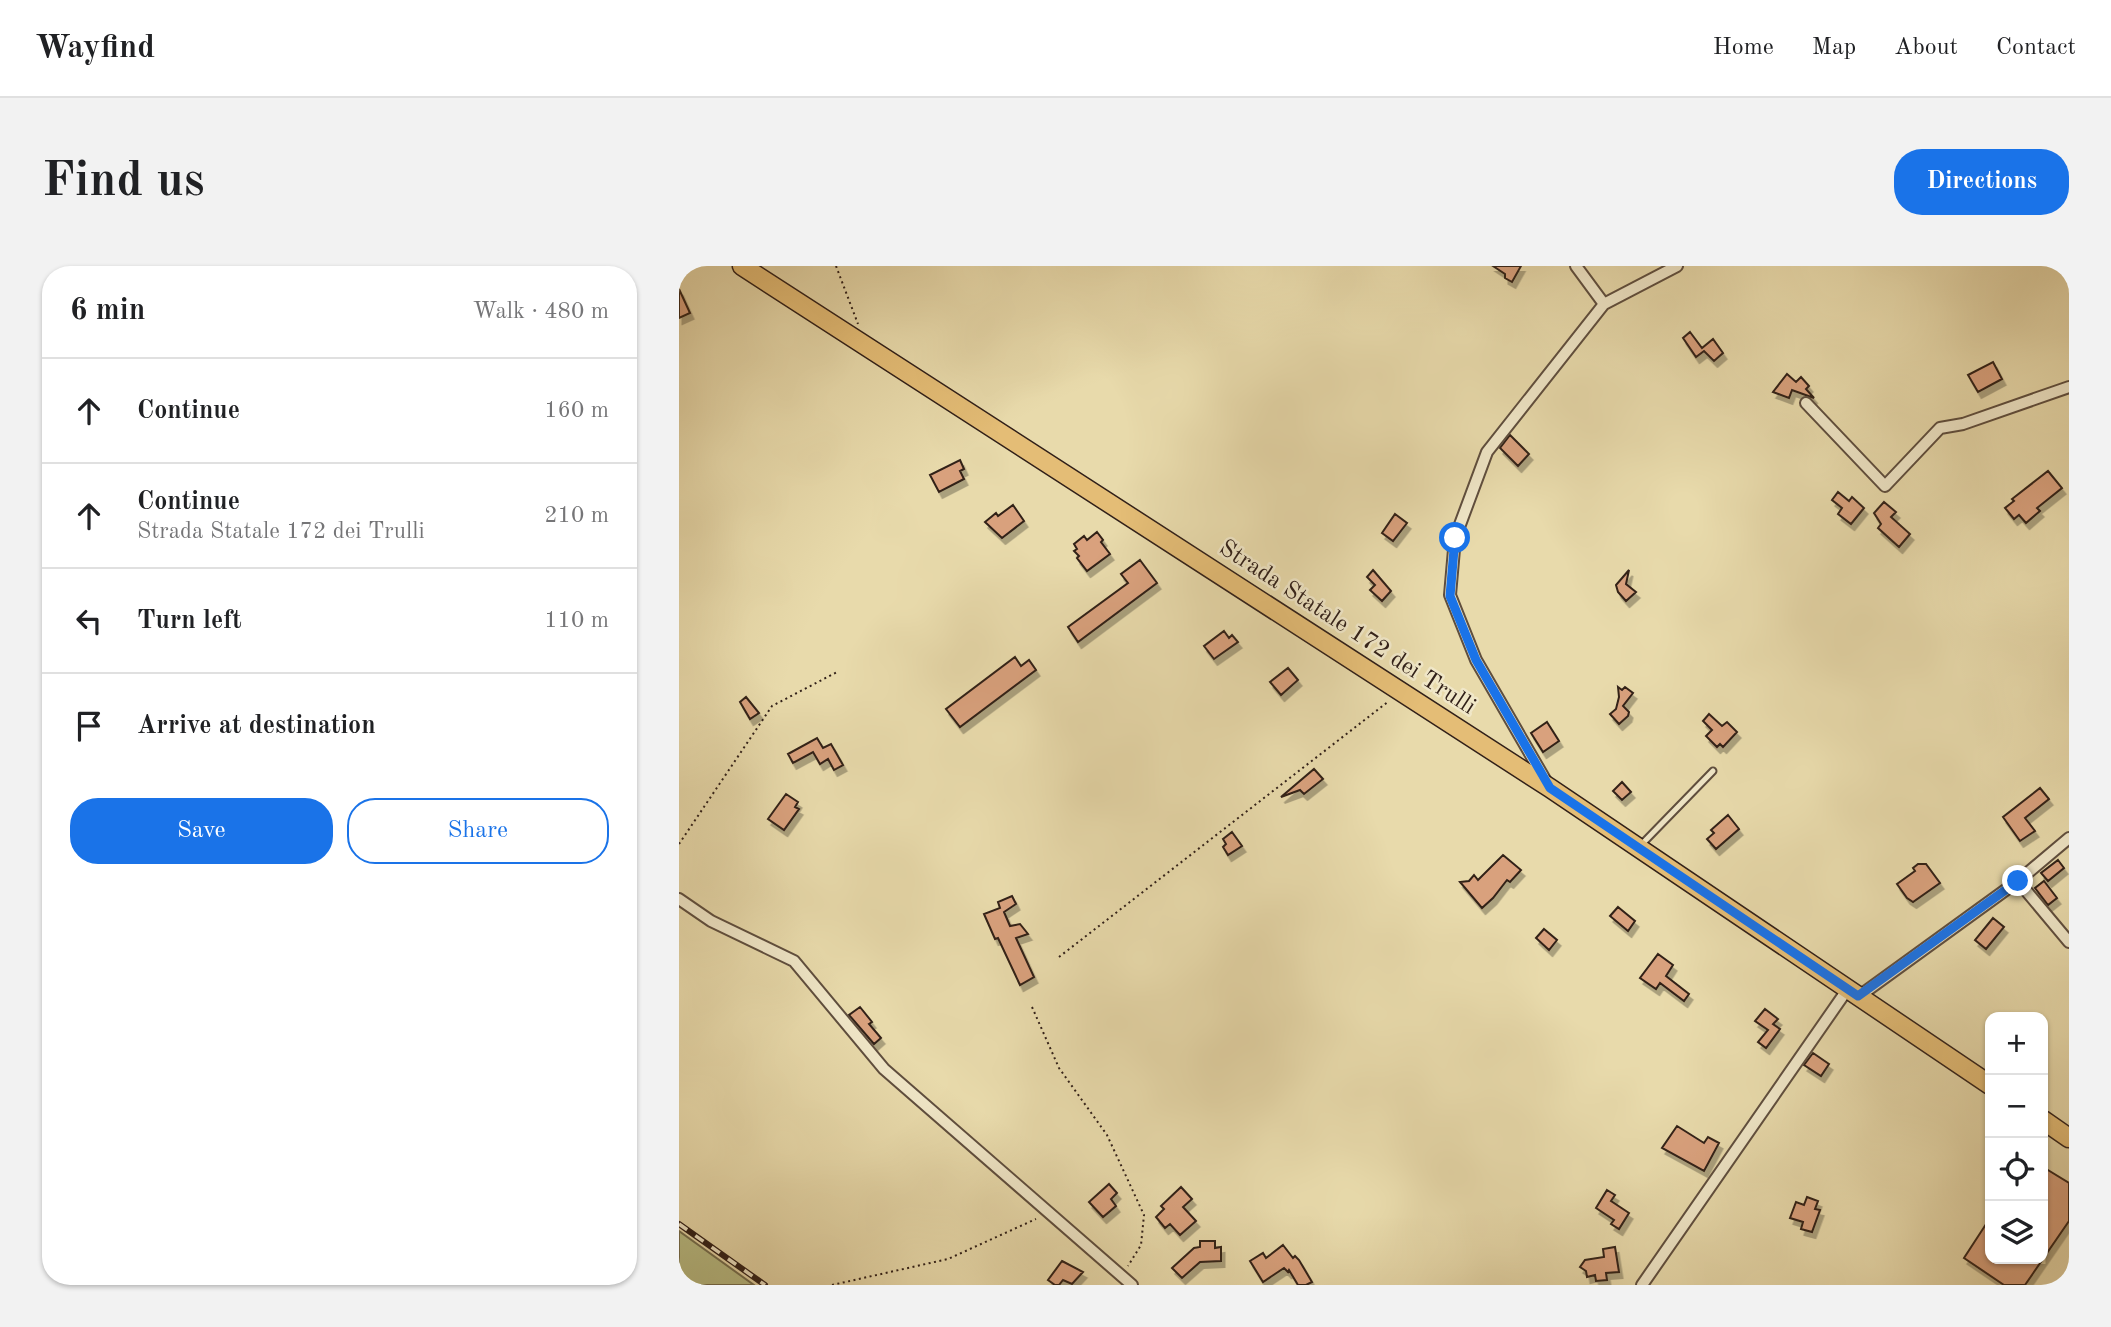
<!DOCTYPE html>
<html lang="en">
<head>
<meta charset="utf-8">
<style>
  :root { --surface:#fff; --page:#f2f2f2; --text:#202124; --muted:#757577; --line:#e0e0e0; --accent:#1a73e8 }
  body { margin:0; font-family:"Old Standard TT",serif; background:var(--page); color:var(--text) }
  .controls { position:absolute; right:21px; bottom:21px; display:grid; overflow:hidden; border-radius:14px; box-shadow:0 2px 5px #0004 }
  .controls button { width:63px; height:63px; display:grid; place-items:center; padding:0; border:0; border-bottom:2px solid var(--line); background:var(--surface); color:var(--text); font:35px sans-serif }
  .stop { position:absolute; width:21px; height:21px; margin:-16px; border:5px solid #1a73e8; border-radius:50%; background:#fff }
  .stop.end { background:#1a73e8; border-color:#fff; box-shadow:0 2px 7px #0008 }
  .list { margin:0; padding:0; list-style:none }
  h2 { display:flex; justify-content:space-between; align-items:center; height:91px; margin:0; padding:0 28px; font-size:30px }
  h2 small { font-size:23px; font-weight:400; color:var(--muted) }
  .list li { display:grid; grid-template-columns:46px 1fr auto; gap:21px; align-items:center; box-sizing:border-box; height:105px; padding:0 28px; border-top:2px solid var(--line) }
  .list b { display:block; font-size:26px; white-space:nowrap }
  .list p { margin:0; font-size:23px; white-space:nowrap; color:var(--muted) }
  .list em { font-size:23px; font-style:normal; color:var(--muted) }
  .actions { display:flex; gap:14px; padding:21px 28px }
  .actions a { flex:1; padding:16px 0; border:2px solid var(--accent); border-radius:28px; text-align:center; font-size:24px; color:var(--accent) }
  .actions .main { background:var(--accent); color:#fff }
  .icon { flex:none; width:38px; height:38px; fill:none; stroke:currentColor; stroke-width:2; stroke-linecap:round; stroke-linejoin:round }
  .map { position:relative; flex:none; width:1390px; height:1019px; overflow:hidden; border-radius:28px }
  header { display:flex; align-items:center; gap:42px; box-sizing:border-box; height:98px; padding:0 35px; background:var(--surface); border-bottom:2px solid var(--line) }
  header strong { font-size:33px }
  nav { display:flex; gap:38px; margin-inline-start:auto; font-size:24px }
  .intro { display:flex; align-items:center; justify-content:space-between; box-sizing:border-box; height:168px; padding:0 42px }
  h1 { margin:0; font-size:49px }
  .button { padding:18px 32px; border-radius:28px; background:var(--accent); color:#fff; font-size:24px; font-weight:700 }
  main { display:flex; gap:42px; padding:0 42px }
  aside { flex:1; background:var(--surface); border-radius:28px; box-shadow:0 2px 5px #0004 }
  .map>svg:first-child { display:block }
  .green { fill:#b9be86; stroke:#756f50; stroke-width:2 }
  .building { fill:#d9a17d; stroke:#312019; stroke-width:2; filter:url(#shadow) }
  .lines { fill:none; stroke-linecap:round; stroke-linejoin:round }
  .lane-casing { stroke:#5f4e3e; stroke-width:9 }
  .street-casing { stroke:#5f4e3e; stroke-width:14 }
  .primary-casing { stroke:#312019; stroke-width:21 }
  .path { stroke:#312019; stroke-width:2; stroke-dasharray:2 3.5; stroke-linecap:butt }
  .lane { stroke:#f0e7c8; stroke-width:5 }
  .street { stroke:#f0e7c8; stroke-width:10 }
  .primary { stroke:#e4bd76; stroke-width:18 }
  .rail-casing { stroke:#312019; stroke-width:6 }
  .rail { stroke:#f0e7c8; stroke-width:3.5; stroke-dasharray:10; stroke-linecap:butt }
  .route { stroke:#1a73e8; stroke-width:9 }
  .labels { text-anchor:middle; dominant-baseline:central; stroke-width:5; stroke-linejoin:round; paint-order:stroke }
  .street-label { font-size:24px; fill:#312019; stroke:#f0e7c8 }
</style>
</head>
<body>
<header>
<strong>Wayfind</strong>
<nav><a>Home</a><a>Map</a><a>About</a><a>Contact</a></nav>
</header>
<div class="intro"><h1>Find us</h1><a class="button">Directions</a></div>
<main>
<aside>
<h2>6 min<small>Walk · 480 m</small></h2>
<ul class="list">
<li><svg class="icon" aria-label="ahead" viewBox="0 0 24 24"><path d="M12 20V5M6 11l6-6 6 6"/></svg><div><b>Continue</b></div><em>160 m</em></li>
<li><svg class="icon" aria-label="ahead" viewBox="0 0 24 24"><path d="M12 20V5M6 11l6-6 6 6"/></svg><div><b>Continue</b><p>Strada Statale 172 dei Trulli</p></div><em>210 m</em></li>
<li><svg class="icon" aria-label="left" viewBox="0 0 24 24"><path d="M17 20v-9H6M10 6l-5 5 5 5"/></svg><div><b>Turn left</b></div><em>110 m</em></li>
<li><svg class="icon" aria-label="arrive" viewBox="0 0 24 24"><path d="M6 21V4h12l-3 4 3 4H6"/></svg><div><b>Arrive at destination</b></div></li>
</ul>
<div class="actions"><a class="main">Save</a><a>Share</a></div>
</aside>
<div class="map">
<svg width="1390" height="1019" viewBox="0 0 1390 1019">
  <defs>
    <filter id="shadow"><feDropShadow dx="3.5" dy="6" stdDeviation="0" flood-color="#0004"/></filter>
  </defs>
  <rect width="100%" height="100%" fill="#e8daab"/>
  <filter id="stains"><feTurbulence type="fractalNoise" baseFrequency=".00286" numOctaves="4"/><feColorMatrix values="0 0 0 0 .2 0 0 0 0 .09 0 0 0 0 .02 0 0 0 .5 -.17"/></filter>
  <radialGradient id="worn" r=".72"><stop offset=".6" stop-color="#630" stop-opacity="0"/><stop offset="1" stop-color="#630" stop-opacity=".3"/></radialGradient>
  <!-- green -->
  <path class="green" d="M0,965L75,1019H0Z"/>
  <!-- building -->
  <path class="building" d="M814,0H842L833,16L826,12V8Z
    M0,23L11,47L0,52Z
    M1011,66L1023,82L1034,73L1044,87L1035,95L1025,85L1017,91L1004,72Z
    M1314,96L1323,113L1299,126L1289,109Z
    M1108,108L1117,116L1122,111L1130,120L1127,123L1135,132L1113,124L1110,132L1094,126Z
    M831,169L850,188L839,200L821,182Z
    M281,194L285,203L281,205L285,213L260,226L251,209Z
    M1369,205L1383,222L1358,242L1361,245L1347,257L1340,249L1335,253L1326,242L1335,235L1333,233Z
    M1159,226L1170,235L1173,231L1185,242L1172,258L1159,248L1163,242L1153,234Z
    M1205,236L1217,246L1212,251L1231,268L1220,281L1199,262L1202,258L1195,247Z
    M334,239L345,255L323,272L306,256L317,247L319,250Z
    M716,248L728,257L714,275L703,267Z
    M418,266L424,274L422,276L431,288L408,305L398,292L400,290L395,285L398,283L395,278L405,270L408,274Z
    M461,294L478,317L399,376L389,361L449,317L442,308Z
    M694,304L712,325L703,335L691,324L696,319L688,311Z
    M950,304L947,318L957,326L947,335L939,326L937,319Z
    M545,365L550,372L553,369L559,376L535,393L525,380Z
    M336,391L342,400L350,394L357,404L281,461L267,443Z
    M609,402L619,414L602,429L591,416Z
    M939,421L943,424L946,421L954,427L944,440L950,446L949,450L940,458L931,448L937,443L940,431Z
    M67,431L80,447L71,453L61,436Z
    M1030,448L1043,460L1048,456L1058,466L1044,481L1041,478L1038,481L1027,470L1033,464L1024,455Z
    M868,456L880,475L864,486L852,467Z
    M138,472L144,482L152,478L164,499L155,504L149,493L141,498L134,486L114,497L109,488Z
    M635,503L644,513L625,528L621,524L602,531Z
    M943,516L952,526L943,534L934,525Z
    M1361,522L1370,533L1346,552L1356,565L1341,575L1324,551Z
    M107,528L119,536L116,541L120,543L105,564L89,553Z
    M1049,549L1060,563L1037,583L1028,573L1035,567L1032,564Z
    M553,566L563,580L549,589L544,581L547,578L544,573Z
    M824,589L842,604L831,616L828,614L814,632L803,642L781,616L790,615L795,609L799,614Z
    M1379,594L1385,602L1369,615L1362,607Z
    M1239,598H1247L1261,617L1234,636L1228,632L1218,618L1236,605L1234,602Z
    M1365,615L1378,632L1369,639L1356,622Z
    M333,630L337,638L325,646L331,660L341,658L349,668L337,672L355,711L341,719L319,672L316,673L305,648L321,642L319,636Z
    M939,641L956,655L949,665L931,650Z
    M1314,652L1325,661L1307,683L1296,674Z
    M865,663L878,674L870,684L857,672Z
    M979,688L994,699L987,710L1010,728L1005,735L981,717L977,723L961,712Z
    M181,741L193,756L190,758L202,772L195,778L170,749Z
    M1086,743L1099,753L1094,758L1101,763L1087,782L1079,776L1089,764L1076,755Z
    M1134,787L1150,798L1142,810L1125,799Z
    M998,860L1025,877L1029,871L1040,877L1025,905L983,882Z
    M1364,901L1390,917V955L1346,1019H1325L1285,992L1311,952V993H1364Z
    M430,918L438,927L432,933L437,940L424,951L410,936Z
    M502,921L513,933L504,941L517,955L501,969L491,958L486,962L477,951L485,943L482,940Z
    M928,924L936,929L932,935L950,947L940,963L932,958L935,954L917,942Z
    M1128,931L1139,935L1136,943L1141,944L1133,966L1122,963L1124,956L1111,952L1117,936L1125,939Z
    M521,975H536V982L542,981V995L521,996L503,1012L493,1002L515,982L521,981Z
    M604,979L614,992L616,990L620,994L633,1016L627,1019H619L610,1004L609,1006L605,1002L584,1016L571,995L584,987L587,992Z
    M936,981L940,1006L927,1007L928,1014L917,1015L916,1009L908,1011L907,1005L901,1001L906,994L925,991L924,983Z
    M383,995L404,1006L393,1018L384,1014L380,1019H376L369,1014Z"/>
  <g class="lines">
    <!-- lane casing -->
    <g class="lane-casing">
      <path id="lane" d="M963,578L1034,505"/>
    </g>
    <!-- street casing -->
    <g class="street-casing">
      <path id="street" d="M925,38L998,0
        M1127,137L1206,220L1261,162L1284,158L1390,121
        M868,517L797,394L771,329L776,272L808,186L925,38L897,0
        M1339,615L1390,676
        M0,633L32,655L115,695L205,803L453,1019
        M1179,731L1339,615L1390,572
        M963,1019L1168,724"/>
    </g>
    <!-- primary casing -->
    <g class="primary-casing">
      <path id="primary" d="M63,0L871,522L1311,819
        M1364,854L1390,872"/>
    </g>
    <!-- path -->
    <path class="path" d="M157,0L179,58
      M0,578L93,440L160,405
      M380,691L710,435
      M353,741L380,802L428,869L465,949L462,979L449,1000
      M153,1019L269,993L357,953"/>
    <!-- lane -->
    <use href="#lane" class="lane"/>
    <!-- street -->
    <use href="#street" class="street"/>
    <!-- primary -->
    <use href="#primary" class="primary"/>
    <!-- rail casing -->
    <g class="rail-casing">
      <path id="rail" d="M0,958L86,1019"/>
    </g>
    <!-- rail -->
    <use href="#rail" class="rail"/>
  </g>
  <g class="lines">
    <!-- route -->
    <path class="route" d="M776,272L771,330L797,394L871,522L1179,730L1339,615"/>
  </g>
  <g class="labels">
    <!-- street labels -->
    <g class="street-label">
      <text transform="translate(668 362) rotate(33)">Strada Statale 172 dei Trulli</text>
    </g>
  </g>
  <rect width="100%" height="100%" filter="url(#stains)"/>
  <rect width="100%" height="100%" fill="url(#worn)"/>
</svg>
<div class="controls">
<button>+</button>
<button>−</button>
<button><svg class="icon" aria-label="locate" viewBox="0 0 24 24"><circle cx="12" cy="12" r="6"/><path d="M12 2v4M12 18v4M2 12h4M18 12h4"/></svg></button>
<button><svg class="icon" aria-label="layers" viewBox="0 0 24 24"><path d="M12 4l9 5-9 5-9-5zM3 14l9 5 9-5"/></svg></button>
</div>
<div class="stop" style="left:776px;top:272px"></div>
<div class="stop end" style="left:1339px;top:615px"></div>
</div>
</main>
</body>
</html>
